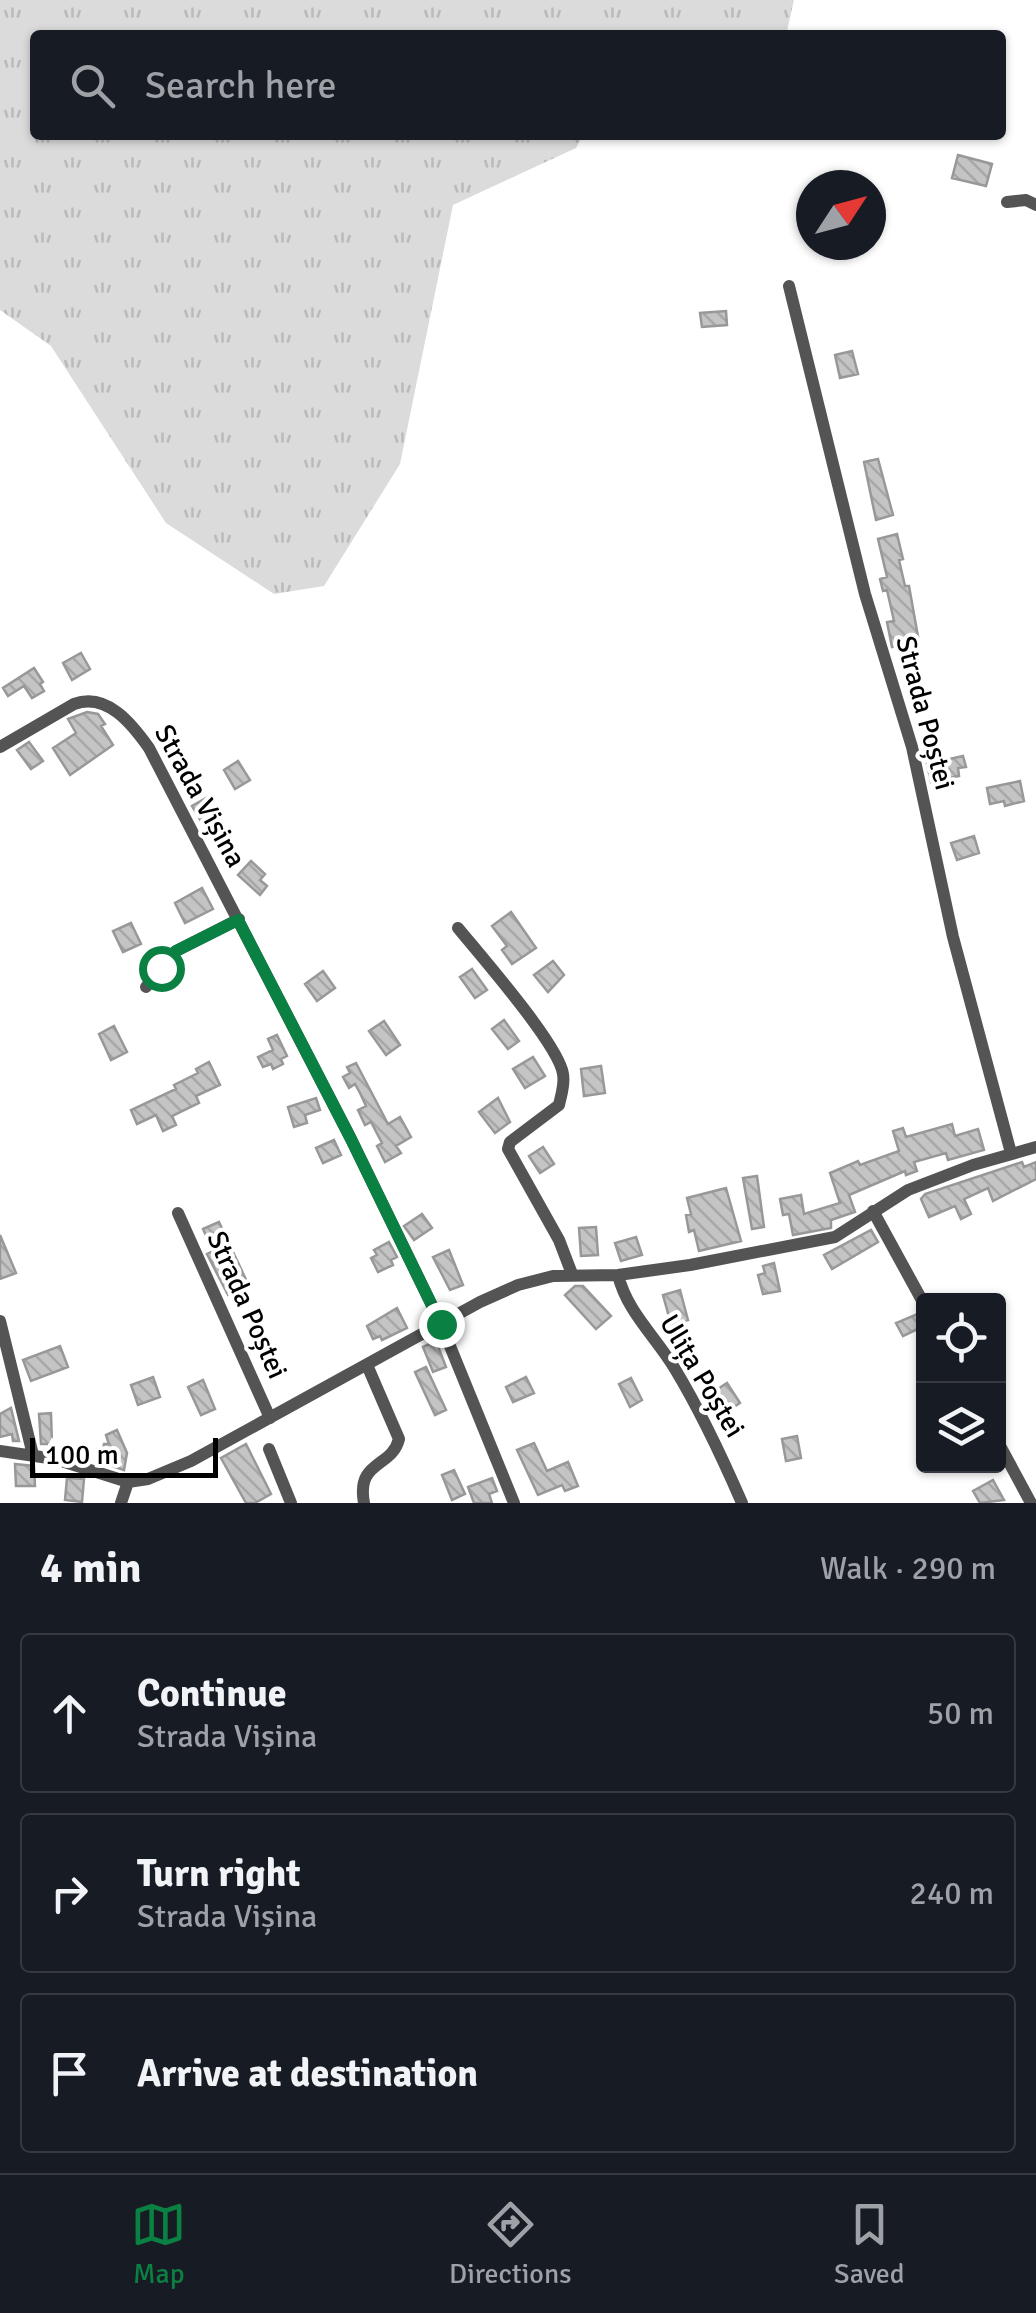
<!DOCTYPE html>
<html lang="en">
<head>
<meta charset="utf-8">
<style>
  :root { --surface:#171b24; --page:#20242c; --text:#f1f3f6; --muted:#9ea1a6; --line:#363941; --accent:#0b8043 }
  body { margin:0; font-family:Signika,sans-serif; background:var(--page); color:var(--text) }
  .controls { position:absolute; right:30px; bottom:30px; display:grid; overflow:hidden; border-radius:10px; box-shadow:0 2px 8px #0004 }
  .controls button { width:90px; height:90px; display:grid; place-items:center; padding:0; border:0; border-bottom:2px solid var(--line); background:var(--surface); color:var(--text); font:50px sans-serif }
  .compass { position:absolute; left:796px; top:170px; width:90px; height:90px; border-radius:50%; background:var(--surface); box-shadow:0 2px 8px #0004; rotate:54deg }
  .scale { position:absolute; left:30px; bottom:25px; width:188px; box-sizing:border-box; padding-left:10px; border:5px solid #000; border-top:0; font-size:28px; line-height:35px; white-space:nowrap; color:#000; -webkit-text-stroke:8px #fff; paint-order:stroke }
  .stop { position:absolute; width:30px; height:30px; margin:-22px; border:8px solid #0b8043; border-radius:50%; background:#fff }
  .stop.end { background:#0b8043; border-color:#fff; box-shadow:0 2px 10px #0008 }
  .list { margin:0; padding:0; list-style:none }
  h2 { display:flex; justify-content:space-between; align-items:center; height:130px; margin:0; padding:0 40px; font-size:42px }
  h2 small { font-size:32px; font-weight:400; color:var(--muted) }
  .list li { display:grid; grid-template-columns:65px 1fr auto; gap:30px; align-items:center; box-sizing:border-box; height:160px; margin:0 20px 20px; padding:0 20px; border:2px solid var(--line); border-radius:10px }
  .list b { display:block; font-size:38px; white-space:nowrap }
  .list p { margin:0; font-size:32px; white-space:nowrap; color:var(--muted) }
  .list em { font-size:32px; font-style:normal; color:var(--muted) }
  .icon { flex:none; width:55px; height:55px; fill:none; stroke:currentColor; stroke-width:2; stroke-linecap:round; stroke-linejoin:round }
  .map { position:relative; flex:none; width:1036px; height:1503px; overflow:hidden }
  .search { position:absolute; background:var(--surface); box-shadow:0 2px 8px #0004; left:30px; right:30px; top:30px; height:110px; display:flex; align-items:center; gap:25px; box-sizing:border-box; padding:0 35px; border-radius:10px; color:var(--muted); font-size:38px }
  .sheet { height:670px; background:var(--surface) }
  nav { display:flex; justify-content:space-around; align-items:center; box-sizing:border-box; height:140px; border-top:2px solid var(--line); background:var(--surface); font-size:28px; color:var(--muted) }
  nav a { display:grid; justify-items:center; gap:5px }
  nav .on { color:var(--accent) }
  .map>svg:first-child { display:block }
  .grass { fill:url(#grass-tufts) }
  .building { fill:url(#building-back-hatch); stroke:#989898; stroke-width:2.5 }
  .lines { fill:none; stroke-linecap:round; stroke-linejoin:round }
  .street { stroke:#545454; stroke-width:12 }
  .route { stroke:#0b8043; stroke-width:12 }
  .labels { text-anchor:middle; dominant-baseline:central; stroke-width:8; stroke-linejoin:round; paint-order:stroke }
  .street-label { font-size:28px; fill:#000; stroke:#fff }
</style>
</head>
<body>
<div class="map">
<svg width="1036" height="1503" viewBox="0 0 1036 1503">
  <defs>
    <pattern id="grass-tufts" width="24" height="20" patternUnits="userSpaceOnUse" patternTransform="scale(2.5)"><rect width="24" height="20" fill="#dbdbdb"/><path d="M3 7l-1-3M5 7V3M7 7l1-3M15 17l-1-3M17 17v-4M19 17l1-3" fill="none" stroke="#bababa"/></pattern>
    <pattern id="building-back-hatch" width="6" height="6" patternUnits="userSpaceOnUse" patternTransform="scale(2.5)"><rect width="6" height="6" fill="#c4c4c4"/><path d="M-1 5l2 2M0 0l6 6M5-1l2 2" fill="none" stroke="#a7a7a7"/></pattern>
  </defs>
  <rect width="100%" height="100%" fill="#fff"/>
  <!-- grass -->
  <path class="grass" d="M0,0H794L786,35H35V135H583L576,148L453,205L400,464L324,586L274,594L166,523L51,346L0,310Z"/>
  <!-- building -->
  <path class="building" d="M958,155L992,164L986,186L952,178Z
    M726,311L727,325L702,327L700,313Z
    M852,351L858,374L840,378L835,355Z
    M878,459L893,515L876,520L864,462Z
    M897,534L903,559L899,560L905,586H909L919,642L892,647L887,622L894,621L887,590L883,591L880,579L887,577L878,539Z
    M81,653L90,669L72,680L63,663Z
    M34,668L43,682L40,684L44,691L32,698L24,686L8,696L3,688Z
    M87,712L98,714L105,724L101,726L113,745L70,775L53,748L76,733L68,719Z
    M29,742L43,761L31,769L17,750Z
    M963,756L966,767L958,768L959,776L931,782L927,764Z
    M238,761L250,780L235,789L224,770Z
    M1020,781L1024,801L1005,806L1004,801L990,804L987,788Z
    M208,797L216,812L201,821L192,806Z
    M974,836L979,853L957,860L951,843Z
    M251,861L265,874L260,880L267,886L260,895L238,875Z
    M202,888L213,909L185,923L175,903Z
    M511,912L536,948L512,964L502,950L507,946L492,926Z
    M131,923L141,944L123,952L113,931Z
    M553,961L564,975L548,992L534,975Z
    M472,969L487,990L475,998L460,977Z
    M323,971L335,988L317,1001L305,984Z
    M504,1020L519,1041L508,1049L492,1029Z
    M384,1021L400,1045L386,1055L369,1031Z
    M114,1026L127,1052L111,1060L99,1034Z
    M277,1035L287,1056L281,1059L283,1064L273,1069L271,1064L263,1067L258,1057L273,1050L268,1039Z
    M533,1057L545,1076L525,1088L513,1069Z
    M209,1062L220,1085L196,1096L199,1103L172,1116L176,1125L163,1131L156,1115L137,1124L131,1110L176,1089L174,1085L198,1073L196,1069Z
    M356,1063L388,1124L400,1117L411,1137L396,1146L401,1153L385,1162L377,1146L382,1143L371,1122L365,1125L358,1110L366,1106L360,1093L355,1084L349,1088L343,1077L350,1073L347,1067Z
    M601,1066L605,1093L584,1096L581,1069Z
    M316,1098L320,1110L305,1115L307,1123L294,1127L288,1107Z
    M498,1098L510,1122L495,1133L479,1112Z
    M952,1124L955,1136L978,1129L984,1150L948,1160L946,1153L914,1162L917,1171L906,1175L905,1171L849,1195L855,1212L831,1220V1228L793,1235L789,1214L783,1215L780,1199L801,1195L804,1214L840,1203L830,1173L858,1161L860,1165L899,1151L893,1131L903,1128L906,1137Z
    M334,1140L341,1155L323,1163L316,1148Z
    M543,1147L554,1164L540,1173L529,1156Z
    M1022,1162L1024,1167L1036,1162V1179L993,1201L988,1188L964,1199L971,1214L961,1219L955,1206L929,1217L921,1199L925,1194Z
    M757,1176L764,1227L752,1229L743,1178Z
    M726,1188L741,1241L699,1251L694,1230L689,1232L686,1215L691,1214L687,1198Z
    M422,1214L432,1228L414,1240L404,1226Z
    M219,1222L249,1286L228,1295L207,1254L213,1251L203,1229Z
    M596,1227L598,1255L581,1256L579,1228Z
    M871,1230L878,1242L832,1269L824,1255Z
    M0,1235L16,1273L0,1279Z
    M636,1237L642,1255L621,1261L615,1243Z
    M389,1242L397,1257L391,1260L393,1265L378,1272L371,1258L377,1255L374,1250Z
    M449,1250L463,1285L450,1290L433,1257Z
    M774,1263L780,1291L763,1294L758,1275L765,1273L763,1266Z
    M575,1286H583L611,1316L596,1329L565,1295Z
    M680,1290L688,1320L671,1324L663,1295Z
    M397,1308L407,1328L382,1340L380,1336L373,1339L367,1326Z
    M920,1313L924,1326L903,1336L896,1323Z
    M436,1341L446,1367L433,1372L423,1347Z
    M60,1346L68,1367L31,1381L23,1360Z
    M426,1367L446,1410L435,1415L415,1372Z
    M153,1377L160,1397L138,1405L131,1385Z
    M526,1377L534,1393L513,1402L506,1387Z
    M631,1378L642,1400L630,1407L619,1384Z
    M203,1380L215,1409L201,1415L188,1387Z
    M727,1383L740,1403L726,1412L713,1392Z
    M11,1408L19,1441H13L12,1434L0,1437V1414Z
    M51,1413L52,1444H41L39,1414Z
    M117,1430L127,1453L124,1470L100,1462L104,1444H109L106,1435Z
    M797,1436L801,1458L786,1461L782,1439Z
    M534,1443L547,1471L568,1462L578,1486L565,1491L562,1485L538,1495L517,1450Z
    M246,1444L271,1494L255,1503H246L221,1458Z
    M15,1464L34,1466L35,1486H16Z
    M454,1470L465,1494L452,1500L442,1475Z
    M67,1478L84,1479L82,1502L65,1500Z
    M492,1478L497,1491L489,1494L492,1503H474L468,1487Z
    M993,1480L1004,1500L980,1503L973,1491Z"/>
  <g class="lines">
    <!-- street -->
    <path class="street" d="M1007,202L1026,200L1036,205
      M789,286L865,594L912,747L953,937L1011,1153
      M0,747L74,704C107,692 132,724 149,748L351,1139L441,1324L514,1503
      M458,928C480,955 559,1045 563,1074C565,1085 561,1095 559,1105L510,1142L508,1149L559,1240L572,1274
      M146,987L176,951L239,919
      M873,1211L924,1304
      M178,1213L270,1418
      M618,1275C627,1312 656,1337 675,1369C701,1412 722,1457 742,1503
      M0,1321L33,1455
      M998,1442L1031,1503
      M269,1449L291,1503
      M0,1451L55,1459L128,1482L148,1479L191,1461L480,1302L518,1285L553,1276L618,1275L690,1265L835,1237L908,1190L973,1165L1036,1147
      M121,1503L128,1482
      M364,1503C356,1460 392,1468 399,1439L367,1365"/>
  </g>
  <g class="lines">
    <!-- route -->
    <path class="route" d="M161,968L176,951L238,920L351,1139L441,1324"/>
  </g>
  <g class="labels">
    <!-- street labels -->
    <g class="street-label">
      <text transform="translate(925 713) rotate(75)">Strada Poștei</text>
      <text transform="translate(200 796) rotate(61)">Strada Vișina</text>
      <text transform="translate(247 1305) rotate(66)">Strada Poștei</text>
      <text transform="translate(702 1376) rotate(59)">Ulița Poștei</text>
    </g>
  </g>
</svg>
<div class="controls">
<button><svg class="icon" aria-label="locate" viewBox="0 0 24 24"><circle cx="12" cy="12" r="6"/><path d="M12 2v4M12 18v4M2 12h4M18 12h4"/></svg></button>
<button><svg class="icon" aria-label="layers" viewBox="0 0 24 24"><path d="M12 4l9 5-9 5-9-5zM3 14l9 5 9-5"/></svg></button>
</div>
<svg class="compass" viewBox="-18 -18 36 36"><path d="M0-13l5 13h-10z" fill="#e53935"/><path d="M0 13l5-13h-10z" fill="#9ea1a6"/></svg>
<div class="scale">100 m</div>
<div class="stop" style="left:161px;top:968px"></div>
<div class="stop end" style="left:441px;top:1324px"></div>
<div class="search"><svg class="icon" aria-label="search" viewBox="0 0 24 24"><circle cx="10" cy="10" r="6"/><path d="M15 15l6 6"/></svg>Search here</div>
</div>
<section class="sheet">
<h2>4 min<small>Walk · 290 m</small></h2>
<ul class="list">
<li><svg class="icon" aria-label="ahead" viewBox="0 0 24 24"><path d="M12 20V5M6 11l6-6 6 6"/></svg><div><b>Continue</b><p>Strada Vișina</p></div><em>50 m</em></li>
<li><svg class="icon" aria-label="right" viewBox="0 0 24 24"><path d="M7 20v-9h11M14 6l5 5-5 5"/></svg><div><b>Turn right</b><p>Strada Vișina</p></div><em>240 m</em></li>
<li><svg class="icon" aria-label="arrive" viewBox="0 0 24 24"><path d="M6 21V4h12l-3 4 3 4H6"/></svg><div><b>Arrive at destination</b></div></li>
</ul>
</section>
<nav>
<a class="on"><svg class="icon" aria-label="map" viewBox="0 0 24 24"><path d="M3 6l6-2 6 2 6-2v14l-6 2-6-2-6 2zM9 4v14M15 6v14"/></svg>Map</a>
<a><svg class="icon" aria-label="directions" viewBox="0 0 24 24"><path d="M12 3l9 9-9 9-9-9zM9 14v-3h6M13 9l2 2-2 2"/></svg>Directions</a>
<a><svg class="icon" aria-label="saved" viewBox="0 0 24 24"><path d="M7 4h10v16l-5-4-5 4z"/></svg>Saved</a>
</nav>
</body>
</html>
